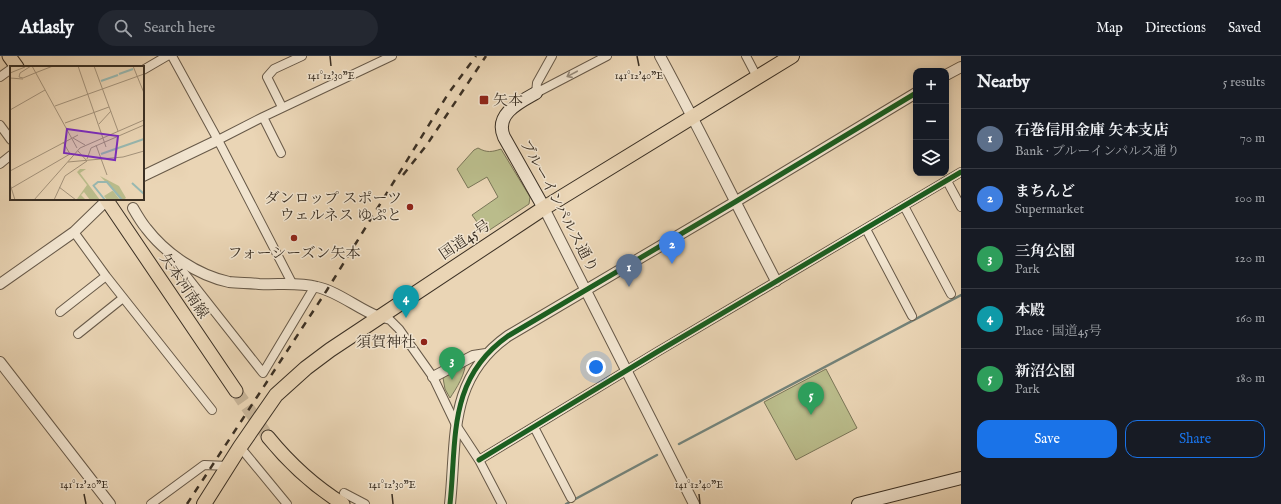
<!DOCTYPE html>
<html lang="en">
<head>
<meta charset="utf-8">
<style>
  :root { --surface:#171b24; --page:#242831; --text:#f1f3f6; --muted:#9ea1a6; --line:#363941; --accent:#1a73e8 }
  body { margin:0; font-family:"IM FELL English","Noto Serif JP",serif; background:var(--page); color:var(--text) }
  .controls { position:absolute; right:12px; top:12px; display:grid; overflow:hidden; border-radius:8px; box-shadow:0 2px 10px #0003 }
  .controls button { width:36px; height:36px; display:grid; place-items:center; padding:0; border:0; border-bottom:1px solid var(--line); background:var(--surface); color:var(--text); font:20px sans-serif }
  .you { position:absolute; left:596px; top:311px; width:14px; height:14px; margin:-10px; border:3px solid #fff; border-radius:50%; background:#1a73e8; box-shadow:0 0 0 6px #1a73e833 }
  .badge { display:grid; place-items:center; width:26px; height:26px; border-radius:50%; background:var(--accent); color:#fff; font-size:13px; font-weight:700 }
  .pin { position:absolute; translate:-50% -33px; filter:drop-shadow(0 1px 2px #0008) }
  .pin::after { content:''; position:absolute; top:21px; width:14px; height:12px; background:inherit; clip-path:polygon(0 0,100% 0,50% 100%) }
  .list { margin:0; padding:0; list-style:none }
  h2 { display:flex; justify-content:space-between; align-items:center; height:52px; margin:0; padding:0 16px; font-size:17px }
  h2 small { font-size:13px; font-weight:400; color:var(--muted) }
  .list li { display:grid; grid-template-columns:26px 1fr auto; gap:12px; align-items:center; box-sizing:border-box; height:60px; padding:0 16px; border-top:1px solid var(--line) }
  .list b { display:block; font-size:15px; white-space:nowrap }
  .list p { margin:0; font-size:13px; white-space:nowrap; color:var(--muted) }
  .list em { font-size:13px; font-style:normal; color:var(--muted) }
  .actions { display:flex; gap:8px; padding:12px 16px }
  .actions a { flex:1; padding:9px 0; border:1px solid var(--accent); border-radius:12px; text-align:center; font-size:14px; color:var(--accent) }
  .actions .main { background:var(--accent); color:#fff }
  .icon { flex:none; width:22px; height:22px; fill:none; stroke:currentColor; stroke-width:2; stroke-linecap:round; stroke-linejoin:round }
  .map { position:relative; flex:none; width:961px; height:448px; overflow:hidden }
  header { display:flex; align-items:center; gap:24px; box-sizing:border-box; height:56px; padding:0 20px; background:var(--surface); border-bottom:1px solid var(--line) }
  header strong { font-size:19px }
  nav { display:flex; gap:22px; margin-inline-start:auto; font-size:14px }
  .search { width:280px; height:36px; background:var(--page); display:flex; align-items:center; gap:10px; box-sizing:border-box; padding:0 14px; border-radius:22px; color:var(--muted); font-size:15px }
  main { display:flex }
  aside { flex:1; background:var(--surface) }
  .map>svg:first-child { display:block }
  .green { fill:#babc8b; stroke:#7a7658 }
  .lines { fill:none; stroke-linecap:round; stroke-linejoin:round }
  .stream { stroke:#738279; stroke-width:2.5 }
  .primary-tunnel { stroke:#c7b498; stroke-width:13; stroke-dasharray:13 6; stroke-linecap:butt }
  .minor-casing { stroke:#675948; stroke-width:10 }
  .tertiary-casing { stroke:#675948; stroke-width:12 }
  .secondary-casing { stroke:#3b3024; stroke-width:14 }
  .primary-casing { stroke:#3b3024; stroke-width:15 }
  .trunk-casing { stroke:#3b3024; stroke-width:16 }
  .minor { stroke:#f1e4cf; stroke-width:8 }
  .tertiary { stroke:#f1e4cf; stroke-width:10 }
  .secondary { stroke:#f1e4cf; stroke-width:12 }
  .primary { stroke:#ead5b5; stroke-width:13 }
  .trunk { stroke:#ead5b5; stroke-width:14 }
  .rail { stroke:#3b3024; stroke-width:2.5; stroke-dasharray:7 7; stroke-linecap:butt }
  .cycleway-casing { stroke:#f1e4cf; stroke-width:8 }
  .cycleway { stroke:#1b5e20; stroke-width:5 }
  .oneway { stroke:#968a7a }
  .ticks { fill:none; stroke:#3b3024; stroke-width:1.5 }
  .poi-dot { fill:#8f2418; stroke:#f1e4cf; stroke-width:1.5 }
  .labels { text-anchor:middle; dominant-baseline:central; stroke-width:3; stroke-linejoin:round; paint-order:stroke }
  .poi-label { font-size:15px; fill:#3b3024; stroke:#f1e4cf; text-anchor:end }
  .street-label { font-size:15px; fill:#3b3024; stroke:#f1e4cf }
  .inset-river { fill:none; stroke:#98b8b1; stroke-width:2 }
  .inset-road { fill:none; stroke:#a4937b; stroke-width:1 }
  .view { fill:#7b2cbf; fill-opacity:0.15; stroke:#7b2cbf; stroke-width:2 }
  .inset-edge { fill:none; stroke:#3b3024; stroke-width:2 }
  .ticks-label { font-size:10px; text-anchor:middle; fill:#3b3024; stroke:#f1e4cf; stroke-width:3; stroke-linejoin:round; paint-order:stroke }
</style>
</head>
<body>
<header>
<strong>Atlasly</strong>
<div class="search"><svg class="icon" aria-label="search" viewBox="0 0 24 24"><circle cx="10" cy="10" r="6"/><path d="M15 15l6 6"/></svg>Search here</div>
<nav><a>Map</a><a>Directions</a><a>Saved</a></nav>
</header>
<main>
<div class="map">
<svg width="961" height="448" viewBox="0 0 961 448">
  <rect width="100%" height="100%" fill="#ead5b5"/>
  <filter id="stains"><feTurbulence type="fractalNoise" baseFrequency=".005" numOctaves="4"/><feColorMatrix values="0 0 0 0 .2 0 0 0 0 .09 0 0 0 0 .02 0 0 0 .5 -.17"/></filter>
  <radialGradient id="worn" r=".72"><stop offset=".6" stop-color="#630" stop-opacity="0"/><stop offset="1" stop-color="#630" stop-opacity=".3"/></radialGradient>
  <!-- green -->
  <path class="green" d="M478,92C487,97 492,96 501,93L530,141L529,148L485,177L472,159L498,141L487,121L468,132L457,113L474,94Z
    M465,305C467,316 456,333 450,342L445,333L443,322Z
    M826,313L857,372L796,404L764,346Z"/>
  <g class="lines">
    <!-- stream -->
    <path class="stream" d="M679,388L961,239
      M566,448L657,399"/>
    <!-- primary-tunnel -->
    <path class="primary-tunnel" d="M236,335L268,381"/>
    <!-- minor casing -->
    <g class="minor-casing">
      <path id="minor" d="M172,0L218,84L292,227
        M746,0L757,21
        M143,14L167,0
        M0,21L11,13
        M536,37L607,0
        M536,37L537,27L552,0
        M282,51L267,21L274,13L302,0
        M263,61L281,97
        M0,69L11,84
        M218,84L263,61L392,0
        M0,108L11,99
        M947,125L961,151
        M904,150L951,238
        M866,173L912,260
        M74,176L106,220L212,354
        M170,199L263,317L315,230
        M60,256L106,220
        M379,261L390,264L399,273L433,321L456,369L479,404L502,448
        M78,278L123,242
        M534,371L571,442
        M240,391L287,448
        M479,404L657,296L961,116
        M344,437L365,448
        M151,448L204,409L229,410"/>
    </g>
    <!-- tertiary casing -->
    <g class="tertiary-casing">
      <path id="tertiary" d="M660,0C700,74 737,150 776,225
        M946,19L961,11
        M143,120L218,84
        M133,152C137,159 141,166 146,172C166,198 197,219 229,226C238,227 249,227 259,228C278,229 298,226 317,231C339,236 358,253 379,261
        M544,152L694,448
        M0,228L74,176L108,143
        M0,306L110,448
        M433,321L473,300L486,298
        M450,448C457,383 447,323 508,280L735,146L916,37"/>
    </g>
    <!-- secondary casing -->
    <g class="secondary-casing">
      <path id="secondary" d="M536,37C520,46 494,58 504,81L544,152
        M858,448L961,422"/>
    </g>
    <!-- primary casing -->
    <g class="primary-casing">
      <path id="primary" d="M9,0L17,11
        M106,143L236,335
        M268,381C290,408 314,430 343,448"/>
    </g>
    <!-- trunk casing -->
    <g class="trunk-casing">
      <path id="trunk" d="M204,448L240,391L276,339L306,312L330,294L544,152L792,0"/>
    </g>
    <!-- minor -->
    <use href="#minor" class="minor"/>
    <!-- tertiary -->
    <use href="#tertiary" class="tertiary"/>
    <!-- secondary -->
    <use href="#secondary" class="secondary"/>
    <!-- primary -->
    <use href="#primary" class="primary"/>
    <!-- trunk -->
    <use href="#trunk" class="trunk"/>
    <!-- rail -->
    <path class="rail" d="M403,119L426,90L486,0
      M187,448L327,234L448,38L476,0"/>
    <!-- cycleway casing -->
    <g class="cycleway-casing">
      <path id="cycleway" d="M479,404L657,296L961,116
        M450,448C457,383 447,323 508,280L735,146L916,37"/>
    </g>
    <!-- cycleway -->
    <use href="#cycleway" class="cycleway"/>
  </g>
  <!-- one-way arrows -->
  <defs><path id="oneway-shaft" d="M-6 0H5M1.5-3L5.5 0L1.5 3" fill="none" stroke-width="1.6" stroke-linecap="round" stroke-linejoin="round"/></defs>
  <use class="oneway" href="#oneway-shaft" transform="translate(572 18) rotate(152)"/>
  <!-- ticks -->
  <path class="ticks" d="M330,0L331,10M637,0L639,10M84,438L86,448M392,438L393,448M699,438L700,448"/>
  <!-- markers -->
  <g class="poi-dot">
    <rect x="479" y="39" width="10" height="10" rx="2"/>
    <circle cx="410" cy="151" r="4"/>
    <circle cx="294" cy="182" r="4"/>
    <circle cx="424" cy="286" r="4"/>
  </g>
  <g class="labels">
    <!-- poi labels -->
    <g class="poi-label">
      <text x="493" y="44" text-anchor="start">矢本</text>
      <text x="402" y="142">ダンロップ スポーツ<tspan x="402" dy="17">ウェルネス ゆぷと</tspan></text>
      <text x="294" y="197" text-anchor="middle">フォーシーズン矢本</text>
      <text x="416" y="286">須賀神社</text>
    </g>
    <!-- street labels -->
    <g class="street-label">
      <text transform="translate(559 150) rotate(62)">ブルーインパルス通り</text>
      <text transform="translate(465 184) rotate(-34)">国道45号</text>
      <text transform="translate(184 230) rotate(56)">矢本河南線</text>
    </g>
  </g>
  <!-- overview -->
  <g transform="translate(10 10)">
    <rect width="134" height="134" fill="#ead5b5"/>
    <path d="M70,103H76L70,107L90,134H80L74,126L71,129L76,134L67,133L77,119L67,106ZM90,110L109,120L116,132L113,134ZM102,125H103L110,134H97L94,130Z" fill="#babc8b"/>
    <path class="inset-river" d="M109,8L123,3M91,15L108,9M91,88L134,73M122,117L134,128M83,119L95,134M83,120L88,116H97L112,134"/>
    <path class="inset-road" d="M21,0L10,7L9,11L13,12L25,7M22,0L67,82M68,0L96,81M84,0L108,65M123,0L134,27M0,7L15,1M25,7L43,0M0,12L13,13M45,40L134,8M0,44L35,24M55,57L99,41M89,58L101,45M63,72L75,79M86,79L97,109M68,85L77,95M77,93L81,82L134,59M58,96L113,91L134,85M0,105L68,69M0,118L5,134M49,121L66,134M0,123L60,88L53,76M24,134L70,82L134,54M44,134L55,110L77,95"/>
    <path class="view" d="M57,63L108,70L105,94L54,87Z"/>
    <rect width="134" height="134" class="inset-edge"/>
  </g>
  <g class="ticks-label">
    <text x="331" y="23">141°12'30"E</text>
    <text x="639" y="23">141°12'40"E</text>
    <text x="84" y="432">141°12'20"E</text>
    <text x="392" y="432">141°12'30"E</text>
    <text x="699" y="432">141°12'40"E</text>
  </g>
  <rect width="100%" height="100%" filter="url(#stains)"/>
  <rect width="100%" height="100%" fill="url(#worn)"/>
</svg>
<div class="controls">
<button>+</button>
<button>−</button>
<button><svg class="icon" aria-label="layers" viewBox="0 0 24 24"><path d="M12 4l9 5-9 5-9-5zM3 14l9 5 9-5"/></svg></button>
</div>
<div class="you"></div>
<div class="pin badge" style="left:629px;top:231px;background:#5c6f8a">1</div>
<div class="pin badge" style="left:672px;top:208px;background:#3f7fe0">2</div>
<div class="pin badge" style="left:452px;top:324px;background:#2e9e5b">3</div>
<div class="pin badge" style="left:406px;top:262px;background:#0f9aa8">4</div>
<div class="pin badge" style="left:811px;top:359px;background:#2e9e5b">5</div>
</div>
<aside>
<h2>Nearby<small>5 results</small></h2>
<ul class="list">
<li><span class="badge" style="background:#5c6f8a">1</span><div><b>石巻信用金庫 矢本支店</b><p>Bank · ブルーインパルス通り</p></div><em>70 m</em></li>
<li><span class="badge" style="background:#3f7fe0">2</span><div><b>まちんど</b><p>Supermarket</p></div><em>100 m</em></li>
<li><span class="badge" style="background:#2e9e5b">3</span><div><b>三角公園</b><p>Park</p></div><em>120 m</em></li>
<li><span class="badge" style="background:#0f9aa8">4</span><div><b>本殿</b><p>Place · 国道45号</p></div><em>160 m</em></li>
<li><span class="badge" style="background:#2e9e5b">5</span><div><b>新沼公園</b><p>Park</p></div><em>180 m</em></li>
</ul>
<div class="actions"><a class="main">Save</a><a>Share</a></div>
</aside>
</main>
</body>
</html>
